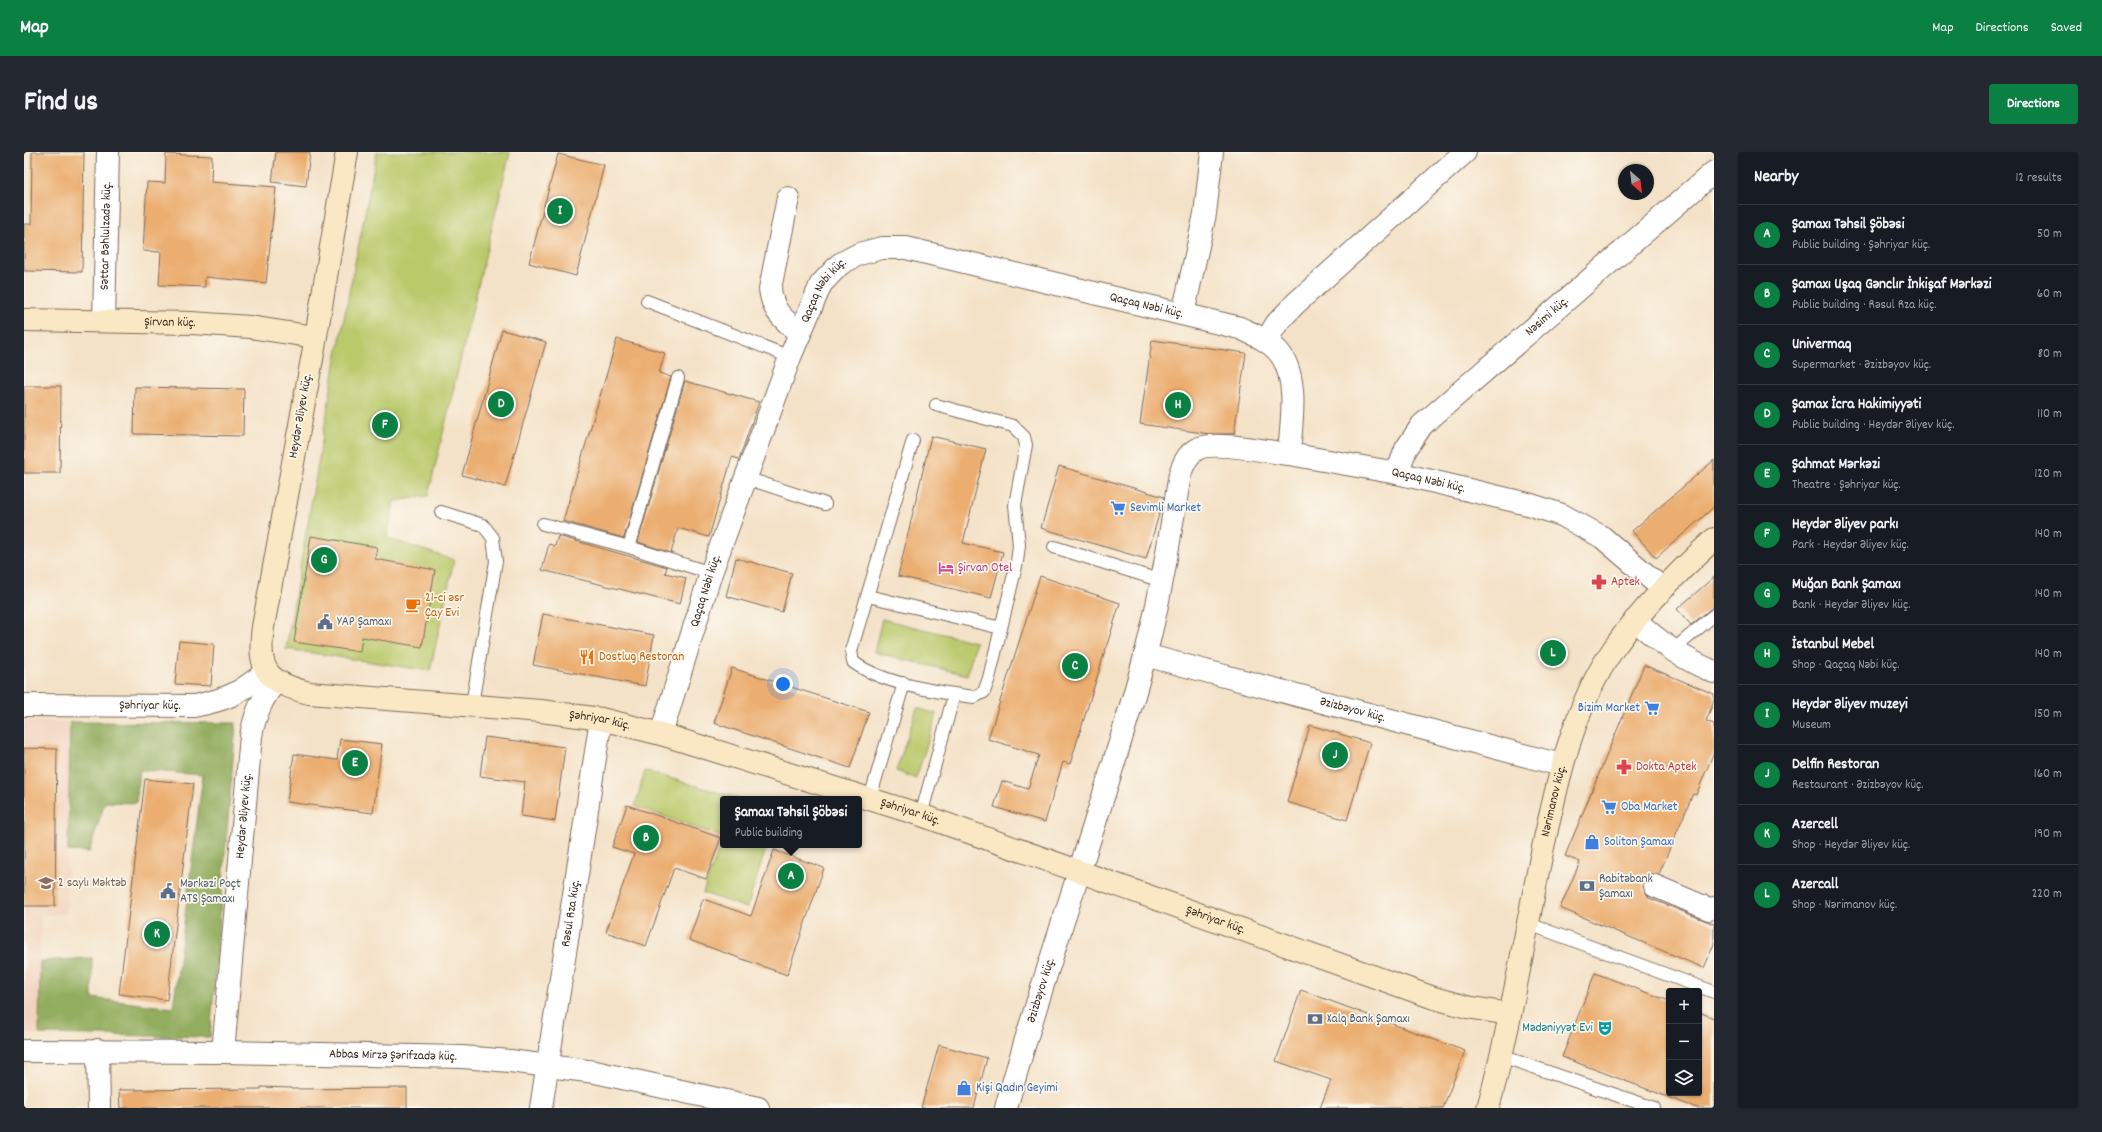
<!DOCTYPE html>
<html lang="en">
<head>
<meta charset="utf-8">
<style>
  :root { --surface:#171b24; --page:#242831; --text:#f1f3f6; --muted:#9ea1a6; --line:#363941; --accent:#0b8043 }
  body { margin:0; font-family:Dekko,sans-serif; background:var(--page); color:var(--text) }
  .controls { position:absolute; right:12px; bottom:12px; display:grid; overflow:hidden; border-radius:4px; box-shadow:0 1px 3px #0004 }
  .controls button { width:36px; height:36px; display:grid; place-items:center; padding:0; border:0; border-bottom:1px solid var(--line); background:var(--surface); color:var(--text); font:20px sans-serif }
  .compass { position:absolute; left:1594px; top:12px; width:36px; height:36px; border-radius:50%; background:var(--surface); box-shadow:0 1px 3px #0004; rotate:152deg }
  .you { position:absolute; left:759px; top:532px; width:14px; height:14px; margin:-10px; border:3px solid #fff; border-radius:50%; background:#1a73e8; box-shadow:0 0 0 6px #1a73e833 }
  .badge { display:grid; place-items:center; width:26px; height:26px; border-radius:50%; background:var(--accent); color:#fff; font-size:13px; font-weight:700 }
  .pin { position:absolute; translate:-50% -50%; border:2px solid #fff; box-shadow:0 1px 4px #0006 }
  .popup { position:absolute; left:696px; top:644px; width:142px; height:52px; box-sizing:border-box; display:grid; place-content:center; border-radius:4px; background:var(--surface); filter:drop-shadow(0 1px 3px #0005); font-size:13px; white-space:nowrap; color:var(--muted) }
  .popup b { font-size:15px; color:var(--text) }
  .popup::after { content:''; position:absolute; left:50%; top:100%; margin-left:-8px; border:8px solid transparent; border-top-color:var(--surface) }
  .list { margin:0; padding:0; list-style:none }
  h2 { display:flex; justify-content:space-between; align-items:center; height:52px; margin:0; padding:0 16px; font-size:17px }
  h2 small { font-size:13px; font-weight:400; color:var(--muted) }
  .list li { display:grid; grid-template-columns:26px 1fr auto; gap:12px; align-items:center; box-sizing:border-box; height:60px; padding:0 16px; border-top:1px solid var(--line) }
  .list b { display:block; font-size:15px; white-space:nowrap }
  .list p { margin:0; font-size:13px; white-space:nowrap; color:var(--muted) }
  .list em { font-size:13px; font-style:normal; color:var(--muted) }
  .icon { flex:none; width:22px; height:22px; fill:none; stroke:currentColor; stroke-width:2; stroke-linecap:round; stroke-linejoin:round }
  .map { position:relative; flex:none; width:1690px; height:956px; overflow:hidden; border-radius:4px }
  header { display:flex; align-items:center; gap:24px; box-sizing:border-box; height:56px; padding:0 20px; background:var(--accent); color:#fff }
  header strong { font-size:19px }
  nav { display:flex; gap:22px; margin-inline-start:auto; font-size:14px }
  .intro { display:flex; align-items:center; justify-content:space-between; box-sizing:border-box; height:96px; padding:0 24px }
  h1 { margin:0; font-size:28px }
  .button { padding:10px 18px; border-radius:4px; background:var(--accent); color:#fff; font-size:14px; font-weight:700 }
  main { display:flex; gap:24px; padding:0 24px }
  aside { flex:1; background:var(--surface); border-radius:4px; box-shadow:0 1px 3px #0004 }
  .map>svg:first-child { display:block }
  .built { fill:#f2d4be }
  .green { fill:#bac96b; stroke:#7a7a44 }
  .forest { fill:#93ad5f; stroke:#676c3e }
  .building { fill:#ebad6f }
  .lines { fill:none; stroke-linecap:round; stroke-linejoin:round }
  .lane-casing { stroke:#7c6a5a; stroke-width:14 }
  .street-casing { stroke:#7c6a5a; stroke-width:24 }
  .secondary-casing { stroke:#7c6a5a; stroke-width:24 }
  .lane { stroke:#fff; stroke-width:12 }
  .street { stroke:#fff; stroke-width:22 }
  .secondary { stroke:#fae7c3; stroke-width:22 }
  .labels { text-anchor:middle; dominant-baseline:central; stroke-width:3.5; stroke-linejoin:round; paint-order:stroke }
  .street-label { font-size:13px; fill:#3b2a1e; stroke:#fbf7ec }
  .shop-label { font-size:13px; fill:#366cbe; stroke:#fbf7ec; text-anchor:start }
  .hotel-label { font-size:13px; fill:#b23c85; stroke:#fbf7ec; text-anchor:start }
  .health-label { font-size:13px; fill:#be3a42; stroke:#fbf7ec; text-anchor:start }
  .food-label { font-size:13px; fill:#c56008; stroke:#fbf7ec; text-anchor:start }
  .service-label { font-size:13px; fill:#4e5e75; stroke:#fbf7ec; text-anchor:start }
  .education-label { font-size:13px; fill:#785e54; stroke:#fbf7ec; text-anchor:start }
  .culture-label { font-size:13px; fill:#0d838f; stroke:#fbf7ec; text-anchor:end }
</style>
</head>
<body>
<header>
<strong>Map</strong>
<nav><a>Map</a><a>Directions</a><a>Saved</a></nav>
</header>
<div class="intro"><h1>Find us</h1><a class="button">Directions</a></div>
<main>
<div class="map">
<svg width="1690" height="956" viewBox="0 0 1690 956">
  <rect width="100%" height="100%" fill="#fbf7ec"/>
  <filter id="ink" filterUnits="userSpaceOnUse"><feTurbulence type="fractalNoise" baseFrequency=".025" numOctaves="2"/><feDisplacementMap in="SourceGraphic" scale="8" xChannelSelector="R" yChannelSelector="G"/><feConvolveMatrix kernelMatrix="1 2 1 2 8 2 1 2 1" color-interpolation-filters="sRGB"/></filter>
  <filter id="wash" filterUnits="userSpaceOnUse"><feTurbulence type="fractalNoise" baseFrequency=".012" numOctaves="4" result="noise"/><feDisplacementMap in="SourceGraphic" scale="16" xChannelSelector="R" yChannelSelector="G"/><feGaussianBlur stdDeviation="0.9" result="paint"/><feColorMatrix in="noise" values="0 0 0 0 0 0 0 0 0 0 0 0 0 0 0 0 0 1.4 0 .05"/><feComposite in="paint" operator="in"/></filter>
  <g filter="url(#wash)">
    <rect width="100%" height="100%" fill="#f4e2c8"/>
    <!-- built -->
    <path class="built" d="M0,569L46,570L43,762L17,763L15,882H0Z"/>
    <!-- green -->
    <path class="green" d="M353,0H486L404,344L370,349L363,386L430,408L406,519L262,497L313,202Z
      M858,467L952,490L943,523L850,500Z
      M893,556L913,562L892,626L872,619Z
      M621,619L717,647H699V685L611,654Z
      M699,687V693H743L723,756L679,741Z"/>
    <!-- forest -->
    <path class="forest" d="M46,570L212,571L186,885L15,882L16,809L68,806V846L149,856L179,623L116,618L112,651L81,650L65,700L44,699Z"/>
    <g id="blocks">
      <!-- building -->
      <path class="building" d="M8,0H60L58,120L0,119V72H7Z
        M252,0H286L282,34L248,30Z
        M142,2L188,4L187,30L252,35L242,131L181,125V135L135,133L137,100L119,99L123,30L141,31Z
        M534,2L580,13L552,124L505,111Z
        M478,178L522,190L481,335L438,323Z
        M593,187L641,201L635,221L647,225L600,386L539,369Z
        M1128,188L1222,201L1210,282H1186L1116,272Z
        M661,229L735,250L715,307L708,305L685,385L654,376L647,401L614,390Z
        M0,234H37L36,321H0Z
        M111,235L220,237L219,284L110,282Z
        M907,284L962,297L939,391L979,400L967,446L874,424Z
        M1690,308V355L1632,406L1608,379Z
        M1035,314L1140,345L1122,407L1017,376Z
        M287,384L353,395L351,407L411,418L398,495L338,485L336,500L270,490Z
        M534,384L643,415L641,421L662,426L656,452L518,418L525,392L531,394Z
        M712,406L768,421L758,460L702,444Z
        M1016,424L1096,451L1046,612L1039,610L1021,670L970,655L978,629L1004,637L1015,603L964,587Z
        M1690,425V454L1667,473L1653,457Z
        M519,462L630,483L621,534L509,513Z
        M155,489L190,492L187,534L151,532Z
        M1620,513L1690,542V549L1682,569L1690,572V600L1672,643L1669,642L1635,722H1629L1623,724L1619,729V735L1625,746L1690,772V792L1680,816L1536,756L1556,710L1541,704Z
        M708,516L845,560L826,616L690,571Z
        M1286,573L1346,591L1323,668L1263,650Z
        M461,585L541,595L531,669L497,664L501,630L456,624Z
        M316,587L358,592L349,661L263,650L270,602L313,608Z
        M0,596L33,597L31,754H0Z
        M121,627L169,632L143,848L95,842Z
        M603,653L697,686L682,727L650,716L622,794L582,780L610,702L588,695Z
        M750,698L800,716L763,823L665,788L679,747L727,764Z
        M1571,821L1645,849V941H1675V860L1690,866V956H1673L1538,905Z
        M1277,838L1441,899L1419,956H1296L1307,928L1252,909Z
        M915,893L963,906L950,956H897Z
        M237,935L268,936V937L383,936V956H96L95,938L237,937Z"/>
    </g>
  </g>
  <g filter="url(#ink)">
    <use href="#blocks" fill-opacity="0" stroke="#7c6a5a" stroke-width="1"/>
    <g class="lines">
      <!-- lane casing -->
      <g class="lane-casing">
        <path id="lane" d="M623,149L766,205
          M889,288L827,499L829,510C859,532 913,540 950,545L960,540L965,526L993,410L995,393L991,353L1002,293L1000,285L989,274L912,253
          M722,326L801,352
          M417,360L459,373L469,386L472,409L448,552
          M519,372L605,395L687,421
          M605,395L654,226
          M1030,395L1138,429
          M844,444L977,476
          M1648,499L1690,463
          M846,646L880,531
          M897,663L930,543
          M1502,771L1690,840
          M1477,904L1630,956"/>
      </g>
      <!-- street casing -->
      <g class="street-casing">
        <g id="street">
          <path d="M764,46L746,137C749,161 759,166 776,182"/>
          <path d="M1159,162L1181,62L1188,0"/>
          <path id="s1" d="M80,169L84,0"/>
          <path d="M1242,189L1253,171L1272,151L1441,0"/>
          <path id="s2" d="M1373,321L1382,297L1398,273L1690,20"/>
          <path d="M1611,468C1639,493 1656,505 1690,520"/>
          <path id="s3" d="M1121,503L1537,613"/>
          <path id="s4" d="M0,553L170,554C205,547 216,541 243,519"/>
          <path id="s5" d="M637,582L687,421L766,205L797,132L816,112L835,102L858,96H882L1216,176C1231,183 1247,189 1257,203C1275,229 1267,273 1265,302L1373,321L1504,352L1538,363L1578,385L1639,437"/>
          <path d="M1631,734L1685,757L1690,756"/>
          <path d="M74,898L75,956"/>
          <path id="s6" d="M0,899L199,900L438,905L486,909L571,920L734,956"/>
          <path id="s7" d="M199,900L227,584C231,562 238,546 252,529"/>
          <path id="s8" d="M517,956L577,567"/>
          <path id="s9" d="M982,956C1024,804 1080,656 1121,504C1137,444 1146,383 1156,322C1159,313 1163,302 1173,297C1188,288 1246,300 1265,302"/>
        </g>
      </g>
      <!-- secondary casing -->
      <g class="secondary-casing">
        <g id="secondary">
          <path id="s10" d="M323,0L290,196L239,475C233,519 243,530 285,541L517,559L577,567L637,582L897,663L1410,846L1443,855L1485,862"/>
          <path id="s11" d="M0,168L168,171L226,175L291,185"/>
          <path id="s12" d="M1464,956C1488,869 1501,779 1520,691C1535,623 1550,554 1590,496C1618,456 1654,420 1690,387"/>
        </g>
      </g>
      <!-- lane -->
      <use href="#lane" class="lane"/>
      <!-- street -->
      <use href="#street" class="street"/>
      <!-- secondary -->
      <use href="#secondary" class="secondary"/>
    </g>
  </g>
  <!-- icons -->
  <defs>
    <g id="supermarket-bare" transform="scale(1.2)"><path d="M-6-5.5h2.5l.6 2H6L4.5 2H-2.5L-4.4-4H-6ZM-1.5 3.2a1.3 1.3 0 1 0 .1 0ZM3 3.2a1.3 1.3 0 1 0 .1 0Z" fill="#3f7fe0" stroke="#fbf7ec" stroke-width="2.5" paint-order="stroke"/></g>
    <g id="hotel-bare" transform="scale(1.2)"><path d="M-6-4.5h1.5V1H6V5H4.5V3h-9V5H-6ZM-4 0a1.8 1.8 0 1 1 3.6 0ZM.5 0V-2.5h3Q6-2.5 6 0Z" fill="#d1479c" stroke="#fbf7ec" stroke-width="2.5" paint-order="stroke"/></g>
    <g id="pharmacy-bare" transform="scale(1.2)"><path d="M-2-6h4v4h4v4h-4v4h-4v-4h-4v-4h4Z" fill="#e0444e" stroke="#fbf7ec" stroke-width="2.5" paint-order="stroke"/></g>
    <g id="cafe-bare" transform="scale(1.2)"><path d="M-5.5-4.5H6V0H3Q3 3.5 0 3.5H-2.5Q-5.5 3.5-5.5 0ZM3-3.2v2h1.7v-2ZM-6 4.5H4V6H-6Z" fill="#e8710a" stroke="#fbf7ec" stroke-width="2.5" paint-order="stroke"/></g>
    <g id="civic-bare" transform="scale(1.2)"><path d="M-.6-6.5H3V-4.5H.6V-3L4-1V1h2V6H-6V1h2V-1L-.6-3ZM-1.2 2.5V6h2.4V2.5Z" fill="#5c6f8a" stroke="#fbf7ec" stroke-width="2.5" paint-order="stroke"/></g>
    <g id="restaurant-bare" transform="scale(1.2)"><path d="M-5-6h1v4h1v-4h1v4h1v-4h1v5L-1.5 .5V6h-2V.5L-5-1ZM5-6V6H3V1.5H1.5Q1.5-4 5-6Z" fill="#e8710a" stroke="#fbf7ec" stroke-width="2.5" paint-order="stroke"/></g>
    <g id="shop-bare" transform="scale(1.2)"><path d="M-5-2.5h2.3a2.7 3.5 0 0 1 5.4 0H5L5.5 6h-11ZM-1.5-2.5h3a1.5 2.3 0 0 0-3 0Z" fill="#3f7fe0" stroke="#fbf7ec" stroke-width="2.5" paint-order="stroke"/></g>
    <g id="school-bare" transform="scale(1.2)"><path d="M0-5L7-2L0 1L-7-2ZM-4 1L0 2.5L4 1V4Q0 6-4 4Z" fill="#8d6e63" stroke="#fbf7ec" stroke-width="2.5" paint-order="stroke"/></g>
    <g id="bank-bare" transform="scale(1.2)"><path d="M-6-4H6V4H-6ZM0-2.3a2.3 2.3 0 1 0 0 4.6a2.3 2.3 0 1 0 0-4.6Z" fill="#5c6f8a" stroke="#fbf7ec" stroke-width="2.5" paint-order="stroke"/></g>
    <g id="theatre-bare" transform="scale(1.2)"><path d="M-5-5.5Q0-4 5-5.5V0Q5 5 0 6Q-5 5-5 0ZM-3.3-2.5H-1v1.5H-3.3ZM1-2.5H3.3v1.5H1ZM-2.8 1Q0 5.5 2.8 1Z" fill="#0f9aa8" stroke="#fbf7ec" stroke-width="2.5" paint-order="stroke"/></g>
  </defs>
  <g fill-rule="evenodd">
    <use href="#supermarket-bare" x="1094" y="356"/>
    <use href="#hotel-bare" x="922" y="416"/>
    <use href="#pharmacy-bare" x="1575" y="430"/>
    <use href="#cafe-bare" x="389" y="453"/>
    <use href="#civic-bare" x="301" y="470"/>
    <use href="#restaurant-bare" x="563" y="505"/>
    <use href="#supermarket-bare" x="1628" y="556"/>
    <use href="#pharmacy-bare" x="1600" y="615"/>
    <use href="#supermarket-bare" x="1585" y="655"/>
    <use href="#shop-bare" x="1568" y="690"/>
    <use href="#school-bare" x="22" y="731"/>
    <use href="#bank-bare" x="1563" y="734"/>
    <use href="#civic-bare" x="144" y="739"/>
    <use href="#bank-bare" x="1291" y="867"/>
    <use href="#theatre-bare" x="1581" y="876"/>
    <use href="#shop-bare" x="940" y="936"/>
  </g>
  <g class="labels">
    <!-- street labels -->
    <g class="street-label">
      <text stroke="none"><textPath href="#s1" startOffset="85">Səttar Bəhlulzadə küç.</textPath></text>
      <text stroke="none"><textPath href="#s5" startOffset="474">Qaçaq Nəbi küç.</textPath></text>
      <text stroke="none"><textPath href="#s5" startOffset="822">Qaçaq Nəbi küç.</textPath></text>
      <text stroke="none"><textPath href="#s2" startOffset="220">Nəsimi küç.</textPath></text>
      <text stroke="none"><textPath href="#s11" startOffset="146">Şirvan küç.</textPath></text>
      <text transform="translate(277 264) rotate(-80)">Heydər Əliyev küç.</text>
      <text stroke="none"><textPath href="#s5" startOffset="1211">Qaçaq Nəbi küç.</textPath></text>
      <text stroke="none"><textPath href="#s5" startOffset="150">Qaçaq Nəbi küç.</textPath></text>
      <text stroke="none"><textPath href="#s4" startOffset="126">Şəhriyar küç.</textPath></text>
      <text stroke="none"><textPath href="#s3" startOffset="215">Əzizbəyov küç.</textPath></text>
      <text stroke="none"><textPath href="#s10" startOffset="868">Şəhriyar küç.</textPath></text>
      <text stroke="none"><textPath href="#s12" startOffset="314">Nərimanov küç.</textPath></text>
      <text stroke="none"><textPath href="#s10" startOffset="1192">Şəhriyar küç.</textPath></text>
      <text stroke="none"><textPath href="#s7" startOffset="237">Heydər Əliyev küç.</textPath></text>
      <text stroke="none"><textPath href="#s8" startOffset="197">Rəsul Rza küç.</textPath></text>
      <text stroke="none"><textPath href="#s10" startOffset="1516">Şəhriyar küç.</textPath></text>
      <text stroke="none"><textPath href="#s9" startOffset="123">Əzizbəyov küç.</textPath></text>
      <text stroke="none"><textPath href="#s6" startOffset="369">Abbas Mirzə Şərifzadə küç.</textPath></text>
    </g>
    <!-- shop labels -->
    <g class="shop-label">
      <text x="1106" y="356">Sevimli Market</text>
      <text x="1616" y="556" text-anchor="end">Bizim Market</text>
      <text x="1597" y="655">Oba Market</text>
      <text x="1580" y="690">Soliton Şamaxı</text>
      <text x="952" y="936">Kişi Qadın Geyimi</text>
    </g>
    <!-- hotel labels -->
    <g class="hotel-label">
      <text x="934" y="416">Şirvan Otel</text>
    </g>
    <!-- health labels -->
    <g class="health-label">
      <text x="1587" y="430">Aptek</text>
      <text x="1612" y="615">Dokta Aptek</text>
    </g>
    <!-- food labels -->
    <g class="food-label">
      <text x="401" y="446">21-ci əsr<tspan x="401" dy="15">Çay Evi</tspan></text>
      <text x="575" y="505">Dostlug Restoran</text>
    </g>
    <!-- service labels -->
    <g class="service-label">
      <text x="313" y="470">YAP Şamaxı</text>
      <text x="1575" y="727">Rabitəbank<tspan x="1575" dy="15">Şamaxı</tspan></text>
      <text x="156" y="732">Mərkəzi Poçt<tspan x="156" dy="15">ATS Şamaxı</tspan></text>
      <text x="1303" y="867">Xalq Bank Şamaxı</text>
    </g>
    <!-- education labels -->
    <g class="education-label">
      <text x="34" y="731">2 saylı Məktəb</text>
    </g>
    <!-- culture labels -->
    <g class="culture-label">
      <text x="1569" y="876">Mədəniyyət Evi</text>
    </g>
  </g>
</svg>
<div class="controls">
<button>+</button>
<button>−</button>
<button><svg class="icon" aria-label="layers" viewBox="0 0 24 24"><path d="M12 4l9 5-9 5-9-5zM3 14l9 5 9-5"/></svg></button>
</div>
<svg class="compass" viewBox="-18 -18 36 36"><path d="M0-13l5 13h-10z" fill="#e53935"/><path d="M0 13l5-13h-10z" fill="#9ea1a6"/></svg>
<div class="you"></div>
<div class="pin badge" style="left:767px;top:724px">A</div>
<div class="popup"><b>Şamaxı Təhsil Şöbəsi</b>Public building</div>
<div class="pin badge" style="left:622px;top:686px">B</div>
<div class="pin badge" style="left:1051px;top:514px">C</div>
<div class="pin badge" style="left:477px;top:252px">D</div>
<div class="pin badge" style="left:331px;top:611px">E</div>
<div class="pin badge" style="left:361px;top:273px">F</div>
<div class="pin badge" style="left:300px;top:408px">G</div>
<div class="pin badge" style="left:1154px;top:253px">H</div>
<div class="pin badge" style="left:536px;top:59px">I</div>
<div class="pin badge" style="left:1311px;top:603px">J</div>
<div class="pin badge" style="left:133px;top:782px">K</div>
<div class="pin badge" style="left:1529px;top:501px">L</div>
</div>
<aside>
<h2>Nearby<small>12 results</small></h2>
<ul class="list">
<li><span class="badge">A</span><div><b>Şamaxı Təhsil Şöbəsi</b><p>Public building · Şəhriyar küç.</p></div><em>50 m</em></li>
<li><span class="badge">B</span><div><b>Şamaxı Uşaq Gənclır İnkişaf Mərkəzi</b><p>Public building · Rəsul Rza küç.</p></div><em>60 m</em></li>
<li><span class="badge">C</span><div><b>Univermaq</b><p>Supermarket · Əzizbəyov küç.</p></div><em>80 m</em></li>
<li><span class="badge">D</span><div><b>Şamax İcra Hakimiyyəti</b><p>Public building · Heydər Əliyev küç.</p></div><em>110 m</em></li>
<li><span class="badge">E</span><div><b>Şahmat Mərkəzi</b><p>Theatre · Şəhriyar küç.</p></div><em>120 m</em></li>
<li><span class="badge">F</span><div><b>Heydər Əliyev parkı</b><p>Park · Heydər Əliyev küç.</p></div><em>140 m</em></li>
<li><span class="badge">G</span><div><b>Muğan Bank Şamaxı</b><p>Bank · Heydər Əliyev küç.</p></div><em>140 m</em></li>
<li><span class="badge">H</span><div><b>İstanbul Mebel</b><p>Shop · Qaçaq Nəbi küç.</p></div><em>140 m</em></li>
<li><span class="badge">I</span><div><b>Heydər Əliyev muzeyi</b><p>Museum</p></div><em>150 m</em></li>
<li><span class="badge">J</span><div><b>Delfin Restoran</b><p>Restaurant · Əzizbəyov küç.</p></div><em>160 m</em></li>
<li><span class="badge">K</span><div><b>Azercell</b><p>Shop · Heydər Əliyev küç.</p></div><em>190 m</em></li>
<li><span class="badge">L</span><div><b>Azercall</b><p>Shop · Nərimanov küç.</p></div><em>220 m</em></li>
</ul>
</aside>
</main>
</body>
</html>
